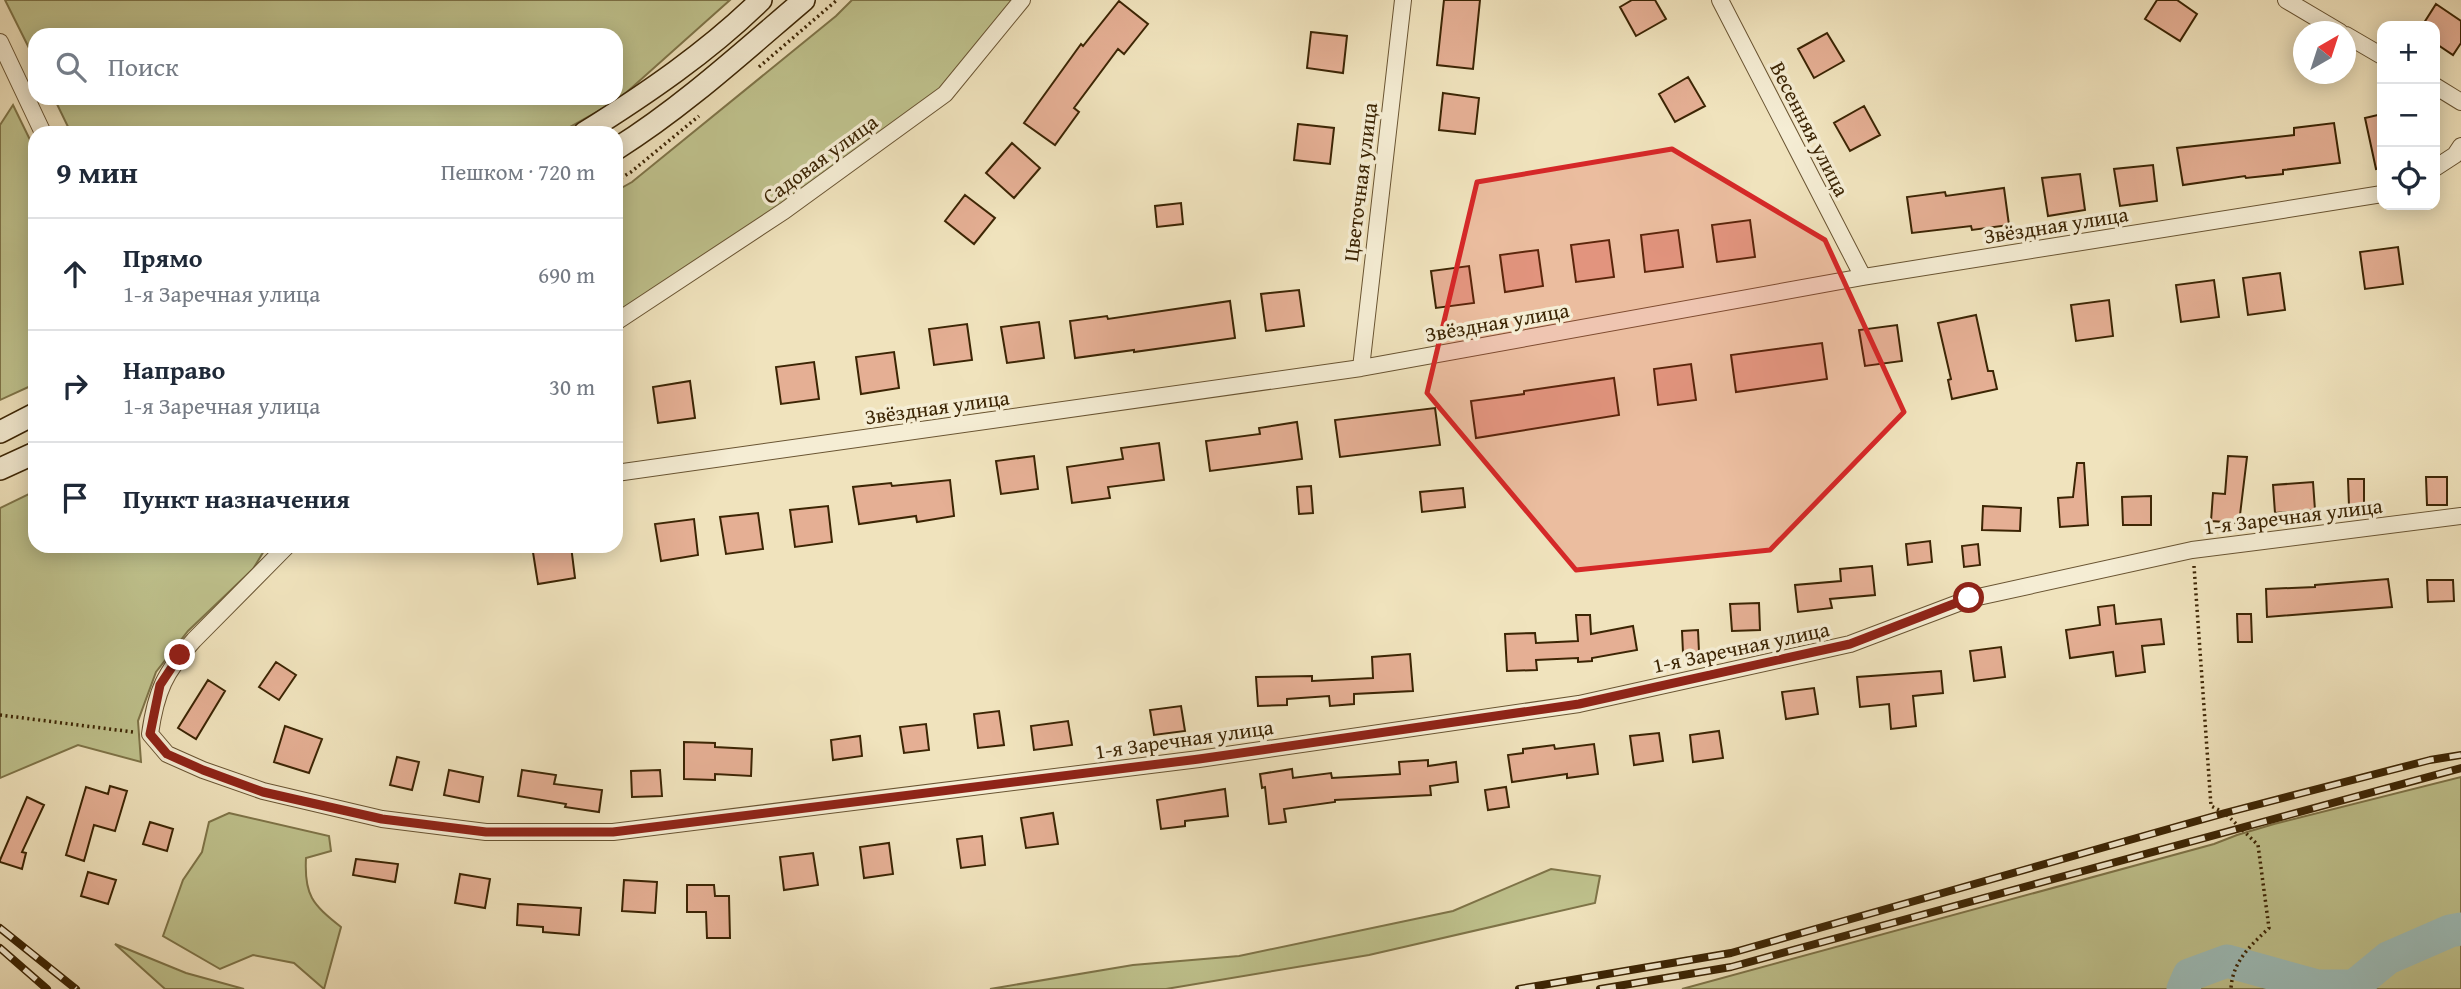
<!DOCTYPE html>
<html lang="ru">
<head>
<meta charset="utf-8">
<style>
  :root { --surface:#fff; --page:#f2f2f3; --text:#1f2937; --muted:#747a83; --line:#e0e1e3 }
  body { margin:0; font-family:"Gentium Book Plus",serif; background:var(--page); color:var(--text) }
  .controls { position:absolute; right:21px; top:21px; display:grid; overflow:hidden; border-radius:14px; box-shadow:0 4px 18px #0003 }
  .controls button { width:63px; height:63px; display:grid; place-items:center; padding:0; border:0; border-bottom:2px solid var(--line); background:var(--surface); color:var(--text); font:35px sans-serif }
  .compass { position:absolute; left:2293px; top:21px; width:63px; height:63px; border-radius:50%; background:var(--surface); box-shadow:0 4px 18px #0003; rotate:39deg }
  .stop { position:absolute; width:21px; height:21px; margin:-16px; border:5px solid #8f2418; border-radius:50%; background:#fff }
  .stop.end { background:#8f2418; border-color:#fff; box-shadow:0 2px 7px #0008 }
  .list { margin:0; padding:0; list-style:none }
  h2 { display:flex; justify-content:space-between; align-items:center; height:91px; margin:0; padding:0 28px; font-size:30px }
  h2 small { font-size:23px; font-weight:400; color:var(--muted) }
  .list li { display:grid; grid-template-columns:46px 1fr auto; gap:21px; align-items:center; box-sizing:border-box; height:112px; padding:0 28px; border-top:2px solid var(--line) }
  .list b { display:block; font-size:26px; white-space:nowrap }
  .list p { margin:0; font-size:23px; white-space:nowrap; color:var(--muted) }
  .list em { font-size:23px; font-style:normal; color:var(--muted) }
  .icon { flex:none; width:38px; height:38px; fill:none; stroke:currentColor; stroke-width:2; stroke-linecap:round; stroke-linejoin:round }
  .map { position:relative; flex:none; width:2461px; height:989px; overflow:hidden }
  .search { position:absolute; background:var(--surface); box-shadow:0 4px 18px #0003; left:28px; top:28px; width:595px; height:77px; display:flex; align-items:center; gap:18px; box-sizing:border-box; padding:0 24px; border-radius:21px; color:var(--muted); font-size:26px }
  .panel { position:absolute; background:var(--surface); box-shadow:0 4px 18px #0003; left:28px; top:126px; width:595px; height:427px; border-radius:21px }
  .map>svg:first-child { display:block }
  .green { fill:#bfc28d; stroke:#7e7448; stroke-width:2 }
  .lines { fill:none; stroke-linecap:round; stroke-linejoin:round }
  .river { stroke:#9dbdb9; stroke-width:33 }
  .building { fill:#e5af94; stroke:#3c2504; stroke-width:2 }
  .street-casing { stroke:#695432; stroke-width:18 }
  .secondary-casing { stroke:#3c2504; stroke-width:24 }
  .path { stroke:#3c2504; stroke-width:3.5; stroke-dasharray:2 3.5; stroke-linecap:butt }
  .street { stroke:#f5edd4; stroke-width:16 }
  .secondary { stroke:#f5edd4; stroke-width:21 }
  .rail-casing { stroke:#3c2504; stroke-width:8 }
  .rail { stroke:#f5edd4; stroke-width:5; stroke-dasharray:16; stroke-linecap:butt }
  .route { stroke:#8f2418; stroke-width:9 }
  .marked { fill:#d62828; fill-opacity:0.2; stroke:#d62828; stroke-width:5; stroke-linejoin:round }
  .labels { text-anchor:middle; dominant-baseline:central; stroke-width:7; stroke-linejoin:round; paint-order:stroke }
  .street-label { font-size:21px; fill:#3c2504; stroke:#f5edd4 }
</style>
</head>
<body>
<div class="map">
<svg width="2461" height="989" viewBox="0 0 2461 989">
  <rect width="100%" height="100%" fill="#f0e3bd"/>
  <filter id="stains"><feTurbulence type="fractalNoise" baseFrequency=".00286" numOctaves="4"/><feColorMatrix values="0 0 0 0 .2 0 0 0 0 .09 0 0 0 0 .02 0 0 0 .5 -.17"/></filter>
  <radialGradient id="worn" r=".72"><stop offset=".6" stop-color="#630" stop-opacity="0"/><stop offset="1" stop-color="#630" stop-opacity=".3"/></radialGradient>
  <!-- green -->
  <path class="green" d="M5,0H730L618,100L559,133H71L54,98H616V35H35V60Z
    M852,0H1021L934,101L616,320V191L632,182L836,16Z
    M13,105L35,150V384L0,400V125Z
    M35,491V546H267L253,569L188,631L156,672L138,721L141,762L78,745L0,778V508Z
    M2461,777V922L2448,924L2382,953L2347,979L2317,978L2253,956L2218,955L2186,971L2179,989H1682L2214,844L2237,835L2274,824Z
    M229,813L329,836L331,851L306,858C304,895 312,904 341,927L324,989L294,963L253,955L220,969L163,936L183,880L202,852L209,822Z
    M1551,869L1600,876L1595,903L1369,955L1166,989H990L1133,965L1239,956L1453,911Z
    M2461,937V989H2367L2400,966Z
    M115,944L186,973L244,989H165Z
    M2225,966L2246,975L2298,989H2189L2192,981Z"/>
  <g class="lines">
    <!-- river -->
    <path class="river" d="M2183,989L2189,975L2227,961L2317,986H2354L2388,958L2450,931L2461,929"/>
  </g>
  <!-- building -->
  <path class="building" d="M1444,0H1480L1473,69L1437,65Z
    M1632,0H1655L1666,19L1636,36L1620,7Z
    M2157,0H2177L2197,14L2180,41L2145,19Z
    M1119,1L1148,24L1124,54L1118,49L1074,108L1079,112L1055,145L1024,123L1081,44L1083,46Z
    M2436,4L2461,21V43L2453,55L2435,43V26H2422Z
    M1311,32L1347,36L1343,73L1307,68Z
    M1827,33L1844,61L1814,78L1798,49Z
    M1688,77L1705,106L1675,122L1659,94Z
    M1443,93L1479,98L1475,134L1439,130Z
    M1864,106L1880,135L1850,151L1834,123Z
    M2382,114V168L2376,169L2365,118Z
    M2334,123L2340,163L2283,170V174L2246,178L2245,176L2183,185L2177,148L2294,135V128Z
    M1298,124L1334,128L1330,164L1294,160Z
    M1012,143L1040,168L1014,198L986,173Z
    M2153,165L2157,201L2120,206L2114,169Z
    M2080,174L2085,210L2048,216L2042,178Z
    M2004,188L2009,225L1972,230L1971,226L1912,233L1907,197L1945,192L1946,196Z
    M965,195L995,218L974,244L945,221Z
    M1181,203L1183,224L1157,227L1155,206Z
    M1750,220L1755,257L1717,262L1712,225Z
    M1678,230L1683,267L1645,272L1641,235Z
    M1609,240L1614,277L1576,282L1571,245Z
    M2398,247L2403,284L2365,289L2360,252Z
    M1538,250L1543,286L1505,292L1500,255Z
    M1469,266L1474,303L1436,308L1431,271Z
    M2280,273L2285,310L2248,315L2243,278Z
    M2214,280L2219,317L2181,322L2176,285Z
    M1299,290L1304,326L1266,331L1261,294Z
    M2109,300L2113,336L2076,341L2071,305Z
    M1230,301L1235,338L1134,352V350L1075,358L1070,321L1107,316L1108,319Z
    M1976,315L1988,371H1993L1997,389L1952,399L1948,380L1951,379L1938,323Z
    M1039,322L1044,358L1007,363L1001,327Z
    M967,324L972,360L934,365L929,329Z
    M1897,325L1902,361L1865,366L1859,330Z
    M1822,343L1827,379L1736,392L1731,355Z
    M894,352L899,388L861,394L856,357Z
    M814,362L819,399L781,404L776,367Z
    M1691,364L1696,400L1658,405L1654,369Z
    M1614,378L1619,415L1476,438L1471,401L1524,394V391Z
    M690,381L695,418L658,423L653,387Z
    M1435,408L1440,445L1340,457L1335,420Z
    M1297,422L1302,459L1210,471L1206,441L1260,434L1259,428Z
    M1159,443L1164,480L1108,487L1110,498L1072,503L1067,467L1123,459L1121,448Z
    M1034,456L1038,489L1001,494L996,461Z
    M2228,456L2247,457L2239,523L2211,521L2213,493L2225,494Z
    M2077,463H2084L2088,525L2060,527L2058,498L2073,497Z
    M2426,477H2447V505H2427Z
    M2348,479H2364V506H2349Z
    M950,480L954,516L917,522L916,516L859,524L853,487L891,483L892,486Z
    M2313,482L2315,510L2275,513L2273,485Z
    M1311,486L1313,513L1299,514L1297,487Z
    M1463,488L1465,507L1422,512L1420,492Z
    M2151,496V525H2123L2122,497Z
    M828,506L832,542L795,547L790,510Z
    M1983,506L2021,508L2020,531L1982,530Z
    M758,513L763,549L726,554L720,517Z
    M694,519L698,555L661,561L655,524Z
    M1930,541L1932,562L1908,565L1906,544Z
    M1978,544L1980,565L1964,567L1962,546Z
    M532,546H571L575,578L538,584Z
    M1872,566L1875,595L1830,599L1832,608L1798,612L1795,585L1841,581L1840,569Z
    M2388,579L2392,607L2267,617L2266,589L2315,587V585Z
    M2427,580H2453L2454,601L2428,602Z
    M1759,603L1760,630L1732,631L1730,604Z
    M2114,605L2116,624L2161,619L2164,644L2142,646L2145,672L2116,676L2113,652L2070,658L2066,630L2100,625L2098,607Z
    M2237,614H2251L2252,642H2238Z
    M1576,615H1590L1591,634L1633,626L1637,650L1592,658V661L1578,662V658L1536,660L1537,670L1507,671L1505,634L1535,633L1536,643L1578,641Z
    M1698,630L1699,652L1683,653L1682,631Z
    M2001,647L2005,677L1974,681L1970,651Z
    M1410,654L1413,691L1354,694V704L1330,706L1329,696L1287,699V705L1258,706L1256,677L1312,676V681L1373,678L1372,657Z
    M276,662L296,675L279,700L259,687Z
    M1941,671L1943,693L1913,696L1916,726L1891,729L1889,704L1860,707L1857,677Z
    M208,680L225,691L196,739L178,728Z
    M1814,688L1818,714L1786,719L1782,692Z
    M1181,706L1185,731L1154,735L1150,710Z
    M999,711L1004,745L978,748L974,714Z
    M1068,721L1072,745L1034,750L1031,726Z
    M926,724L929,750L904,753L900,727Z
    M285,726L322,739L309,773L274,762Z
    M1719,731L1723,758L1693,762L1690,735Z
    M1659,733L1663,761L1634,765L1630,736Z
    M860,736L862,756L833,760L831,740Z
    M684,742L715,743V747L752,749L751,776L715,774V780L684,779Z
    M1594,744L1598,774L1567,778V774L1512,782L1508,755L1523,753V749L1554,745L1555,749Z
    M397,757L419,762L412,790L390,785Z
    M1428,760V766L1456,762L1458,782L1430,786L1431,795L1335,800V802L1284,809L1286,822L1269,824L1265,787L1262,788L1260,774L1292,769L1293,778L1331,773L1332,778L1400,774L1399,762Z
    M449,770L483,777L479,802L444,795Z
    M522,770L556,775L554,784L602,790L599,812L565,807L566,804L518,796Z
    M660,770L662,796L632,797L631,771Z
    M110,786L127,791L115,831L94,825L84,861L66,855L86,787L108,794Z
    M1506,787L1509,807L1488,810L1485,790Z
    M1225,789L1228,816L1185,821V826L1161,829L1157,800Z
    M27,797L44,805L22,852L26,853L22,869L0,862V860Z
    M1053,813L1058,844L1026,848L1021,818Z
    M150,822L173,829L167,851L143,844Z
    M982,836L985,865L961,868L957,839Z
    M889,843L893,874L864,878L860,847Z
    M813,853L818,885L784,890L780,857Z
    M356,859L398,864L395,882L353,875Z
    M88,872L116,880L108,904L81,896Z
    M460,874L490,879L485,908L455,903Z
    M624,880L657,882L655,913L622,911Z
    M687,885H714L715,896H729L730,938H707L706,912H687Z
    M518,904L581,908L579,935L543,932V927L517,925Z"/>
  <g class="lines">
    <!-- street casing -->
    <g class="street-casing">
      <path id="street" d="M1720,0L1863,277
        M2286,0L2340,32
        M2346,35L2382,56
        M0,42L43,133
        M2435,86L2461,102
        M2435,168L2455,155L2461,146
        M616,322L784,211L945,94L1022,0
        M1361,368L1403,0
        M616,473L1361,368L1863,277L2382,194
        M287,546L194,640C165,672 156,691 150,734L167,754L203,770L263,791L382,819L486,832H613L1199,759L1579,704L1850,644L1969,599L2192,550L2461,516"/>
    </g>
    <!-- secondary casing -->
    <g class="secondary-casing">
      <path id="secondary" d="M584,133C646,94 708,52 761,0
        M616,149C683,107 744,51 804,0
        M0,432L35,414
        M0,469L35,453"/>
    </g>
    <!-- path -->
    <path class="path" d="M759,67L837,0
      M616,181L631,172L699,116
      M2194,566L2211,806L2225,813L2258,845L2269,928C2251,945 2232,962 2231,989
      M0,715L133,732"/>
    <!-- street -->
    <use href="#street" class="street"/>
    <!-- secondary -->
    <use href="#secondary" class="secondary"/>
    <!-- rail casing -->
    <g class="rail-casing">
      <path id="rail" d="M0,928L76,989
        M0,948L47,989
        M1519,989L1731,953L2225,813L2430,760L2461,755
        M1600,989L1731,967L2461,768"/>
    </g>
    <!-- rail -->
    <use href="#rail" class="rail"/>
  </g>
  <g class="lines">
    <!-- route -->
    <path class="route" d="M180,655L160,685L150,734L167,754L203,770L263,792L382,819L486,832H613L1199,759L1579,704L1850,644L1969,598"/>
  </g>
  <!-- marked area -->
  <path class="marked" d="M1672,149L1825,240L1904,412L1770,550L1576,570L1427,393L1477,182Z"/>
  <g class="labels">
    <!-- street labels -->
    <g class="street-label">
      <text transform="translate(1810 129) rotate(63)">Весенняя улица</text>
      <text transform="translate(820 159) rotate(-36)">Садовая улица</text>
      <text transform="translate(1360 182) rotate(-83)">Цветочная улица</text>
      <text transform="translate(2056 225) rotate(-9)">Звёздная улица</text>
      <text transform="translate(1497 322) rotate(-10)">Звёздная улица</text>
      <text transform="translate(937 407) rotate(-8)">Звёздная улица</text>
      <text transform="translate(2293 516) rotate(-7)">1-я Заречная улица</text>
      <text transform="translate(1741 647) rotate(-12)">1-я Заречная улица</text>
      <text transform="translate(1184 739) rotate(-8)">1-я Заречная улица</text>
    </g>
  </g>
  <rect width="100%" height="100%" filter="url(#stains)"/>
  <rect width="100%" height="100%" fill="url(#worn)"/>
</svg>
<div class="controls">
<button>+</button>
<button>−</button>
<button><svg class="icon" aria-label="locate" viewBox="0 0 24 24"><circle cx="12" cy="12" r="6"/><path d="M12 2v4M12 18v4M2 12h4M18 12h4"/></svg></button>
</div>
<svg class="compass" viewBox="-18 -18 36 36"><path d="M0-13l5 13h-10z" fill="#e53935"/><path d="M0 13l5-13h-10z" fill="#747a83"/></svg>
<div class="stop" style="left:1969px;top:598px"></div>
<div class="stop end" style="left:180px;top:655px"></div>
<div class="search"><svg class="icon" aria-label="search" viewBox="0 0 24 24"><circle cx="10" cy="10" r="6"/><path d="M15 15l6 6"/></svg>Поиск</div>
<section class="panel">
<h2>9 мин<small>Пешком · 720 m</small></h2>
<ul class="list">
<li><svg class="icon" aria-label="ahead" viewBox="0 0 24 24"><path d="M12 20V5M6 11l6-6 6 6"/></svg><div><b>Прямо</b><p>1-я Заречная улица</p></div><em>690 m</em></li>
<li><svg class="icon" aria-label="right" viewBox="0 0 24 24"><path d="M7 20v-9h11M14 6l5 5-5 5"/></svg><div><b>Направо</b><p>1-я Заречная улица</p></div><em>30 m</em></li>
<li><svg class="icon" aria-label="arrive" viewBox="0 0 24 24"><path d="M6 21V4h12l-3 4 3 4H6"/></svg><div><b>Пункт назначения</b></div></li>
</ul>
</section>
</div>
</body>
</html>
